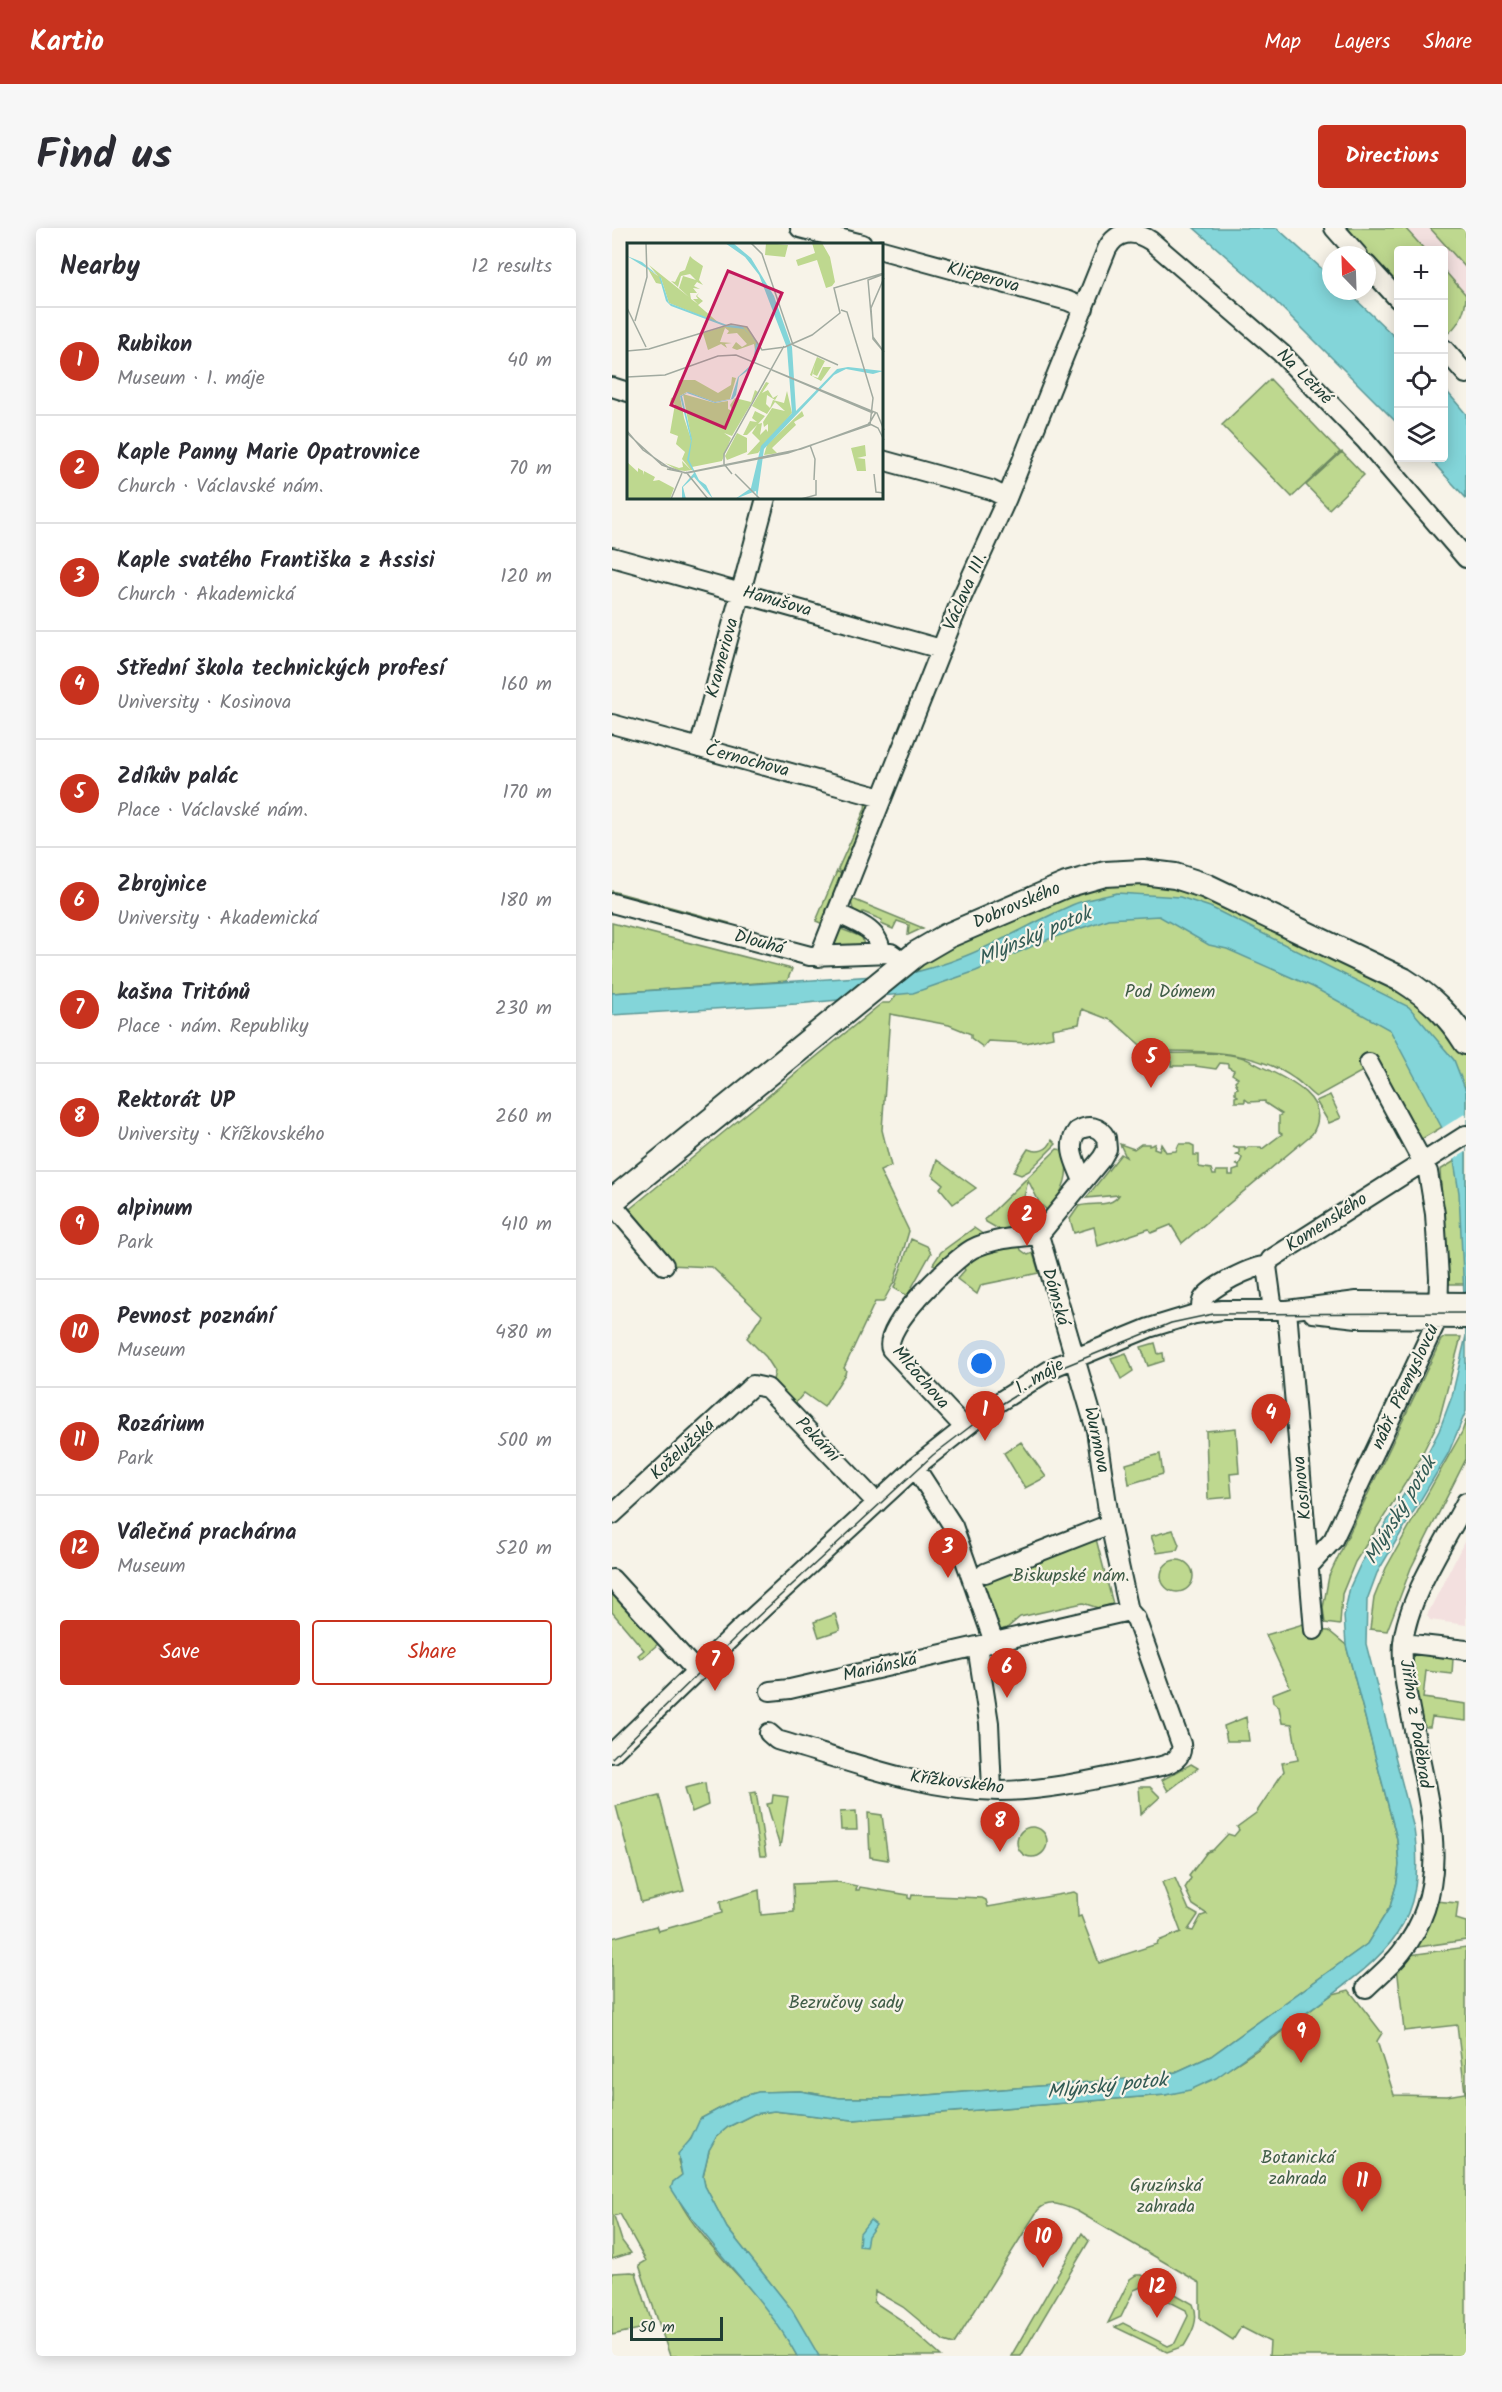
<!DOCTYPE html>
<html lang="en">
<head>
<meta charset="utf-8">
<style>
  :root { --surface:#fff; --page:#f7f7f7; --text:#2b2b33; --muted:#7c7c81; --line:#e1e1e2; --accent:#c8321e }
  body { margin:0; font-family:Kalam,sans-serif; background:var(--page); color:var(--text) }
  .controls { position:absolute; right:18px; top:18px; display:grid; overflow:hidden; border-radius:6px; box-shadow:0 3px 15px #0003 }
  .controls button { width:54px; height:54px; display:grid; place-items:center; padding:0; border:0; border-bottom:2px solid var(--line); background:var(--surface); color:var(--text); font:30px sans-serif }
  .compass { position:absolute; left:710px; top:18px; width:54px; height:54px; border-radius:50%; background:var(--surface); box-shadow:0 3px 15px #0003; rotate:337deg }
  .scale { position:absolute; left:18px; bottom:15px; width:93px; box-sizing:border-box; padding-left:6px; border:3px solid #1f3d34; border-top:0; font-size:16px; line-height:21px; white-space:nowrap; color:#1f3d34; -webkit-text-stroke:4px #f7f3e8; paint-order:stroke }
  .you { position:absolute; left:370px; top:1136px; width:21px; height:21px; margin:-15px; border:4px solid #fff; border-radius:50%; background:#1a73e8; box-shadow:0 0 0 9px #1a73e833 }
  .badge { display:grid; place-items:center; width:39px; height:39px; border-radius:50%; background:var(--accent); color:#fff; font-size:20px; font-weight:700 }
  .pin { position:absolute; translate:-50% -50px; filter:drop-shadow(0 2px 3px #0008) }
  .pin::after { content:''; position:absolute; top:32px; width:21px; height:18px; background:inherit; clip-path:polygon(0 0,100% 0,50% 100%) }
  .list { margin:0; padding:0; list-style:none }
  h2 { display:flex; justify-content:space-between; align-items:center; height:78px; margin:0; padding:0 24px; font-size:26px }
  h2 small { font-size:20px; font-weight:400; color:var(--muted) }
  .list li { display:grid; grid-template-columns:39px 1fr auto; gap:18px; align-items:center; box-sizing:border-box; height:108px; padding:0 24px; border-top:2px solid var(--line) }
  .list b { display:block; font-size:22px; white-space:nowrap }
  .list p { margin:0; font-size:20px; white-space:nowrap; color:var(--muted) }
  .list em { font-size:20px; font-style:normal; color:var(--muted) }
  .actions { display:flex; gap:12px; padding:18px 24px }
  .actions a { flex:1; padding:14px 0; border:2px solid var(--accent); border-radius:6px; text-align:center; font-size:21px; color:var(--accent) }
  .actions .main { background:var(--accent); color:#fff }
  .icon { flex:none; width:33px; height:33px; fill:none; stroke:currentColor; stroke-width:2; stroke-linecap:round; stroke-linejoin:round }
  .map { position:relative; flex:none; width:854px; height:2128px; overflow:hidden; border-radius:6px }
  header { display:flex; align-items:center; gap:36px; box-sizing:border-box; height:84px; padding:0 30px; background:var(--accent); color:#fff }
  header strong { font-size:28px }
  nav { display:flex; gap:33px; margin-inline-start:auto; font-size:21px }
  .intro { display:flex; align-items:center; justify-content:space-between; box-sizing:border-box; height:144px; padding:0 36px }
  h1 { margin:0; font-size:42px }
  .button { padding:15px 27px; border-radius:6px; background:var(--accent); color:#fff; font-size:21px; font-weight:700 }
  main { display:flex; gap:36px; padding:0 36px }
  aside { flex:1; background:var(--surface); border-radius:6px; box-shadow:0 3px 15px #0003 }
  .map>svg:first-child { display:block }
  .built { fill:#f3e0df }
  .green { fill:#bed88f; stroke:#6e8a62; stroke-width:1.5 }
  .water { fill:#83d5d9; stroke:#5b9897; stroke-width:1.5 }
  .pier { fill:#f7f3e8 }
  .lines { fill:none; stroke-linecap:round; stroke-linejoin:round }
  .minor-casing { stroke:#1f3d34; stroke-width:22 }
  .major-casing { stroke:#1f3d34; stroke-width:28 }
  .minor { stroke:#f7f3e8; stroke-width:18 }
  .major { stroke:#f7f3e8; stroke-width:24 }
  .tram { stroke:#1f3d34; stroke-width:1.5 }
  .labels { text-anchor:middle; dominant-baseline:central; stroke-width:4.5; stroke-linejoin:round; paint-order:stroke }
  .street-label { font-size:18px; fill:#1f3d34; stroke:#f7f3e8 }
  .park-label { font-size:18px; fill:#3f5c46; stroke:#f7f3e8 }
  .water-label { font-size:20px; font-style:italic; fill:#335b55; stroke:#f7f3e8 }
  .inset-road { fill:none; stroke:#a1aaa0; stroke-width:1.5 }
  .view { fill:#c2185b; fill-opacity:0.15; stroke:#c2185b; stroke-width:3 }
  .inset-edge { fill:none; stroke:#1f3d34; stroke-width:3 }
</style>
</head>
<body>
<header>
<strong>Kartio</strong>
<nav><a>Map</a><a>Layers</a><a>Share</a></nav>
</header>
<div class="intro"><h1>Find us</h1><a class="button">Directions</a></div>
<main>
<aside>
<h2>Nearby<small>12 results</small></h2>
<ul class="list">
<li><span class="badge">1</span><div><b>Rubikon</b><p>Museum · 1. máje</p></div><em>40 m</em></li>
<li><span class="badge">2</span><div><b>Kaple Panny Marie Opatrovnice</b><p>Church · Václavské nám.</p></div><em>70 m</em></li>
<li><span class="badge">3</span><div><b>Kaple svatého Františka z Assisi</b><p>Church · Akademická</p></div><em>120 m</em></li>
<li><span class="badge">4</span><div><b>Střední škola technických profesí</b><p>University · Kosinova</p></div><em>160 m</em></li>
<li><span class="badge">5</span><div><b>Zdíkův palác</b><p>Place · Václavské nám.</p></div><em>170 m</em></li>
<li><span class="badge">6</span><div><b>Zbrojnice</b><p>University · Akademická</p></div><em>180 m</em></li>
<li><span class="badge">7</span><div><b>kašna Tritónů</b><p>Place · nám. Republiky</p></div><em>230 m</em></li>
<li><span class="badge">8</span><div><b>Rektorát UP</b><p>University · Křížkovského</p></div><em>260 m</em></li>
<li><span class="badge">9</span><div><b>alpinum</b><p>Park</p></div><em>410 m</em></li>
<li><span class="badge">10</span><div><b>Pevnost poznání</b><p>Museum</p></div><em>480 m</em></li>
<li><span class="badge">11</span><div><b>Rozárium</b><p>Park</p></div><em>500 m</em></li>
<li><span class="badge">12</span><div><b>Válečná prachárna</b><p>Museum</p></div><em>520 m</em></li>
</ul>
<div class="actions"><a class="main">Save</a><a>Share</a></div>
</aside>
<div class="map">
<svg width="854" height="2128" viewBox="0 0 854 2128">
  <rect width="100%" height="100%" fill="#f7f3e8"/>
  <filter id="ink" filterUnits="userSpaceOnUse"><feTurbulence type="fractalNoise" baseFrequency=".0167" numOctaves="2"/><feDisplacementMap in="SourceGraphic" scale="12" xChannelSelector="R" yChannelSelector="G"/><feConvolveMatrix kernelMatrix="1 2 1 2 8 2 1 2 1" color-interpolation-filters="sRGB"/></filter>
  <g filter="url(#ink)">
    <!-- built -->
    <path class="built" d="M793,0H854V67L832,42V22H813Z
      M854,1310V1397L818,1392L815,1387Z"/>
    <!-- green -->
    <path class="green" d="M731,0H793L813,22H786V61Z
      M818,0H854V40Z
      M832,42L854,67C854,83 846,100 832,108Z
      M658,151L728,224L680,269L610,197Z
      M730,224L752,247L717,281L694,257Z
      M254,573L258,581L231,647L226,641L253,581Z
      M225,643L231,648L211,696L204,693Z
      M565,655L803,768L854,826V885L808,912L765,835L704,869C696,864 691,856 683,851C640,820 586,823 535,823L501,793L470,781L467,796L440,801L441,809L414,815L376,813L371,819L359,810V806L337,797L278,786L270,902L279,938L268,943L297,1003L282,1054L271,1074H263L232,1140L234,1142L233,1146L212,1179L192,1165L181,1178L160,1157L163,1143L154,1129L135,1110L150,1087L100,1039L57,1037L14,984L270,775H278L284,768L285,759L328,722L472,657Z
      M0,663L117,695L113,699L0,668Z
      M238,670L311,700L296,707L297,697L285,693L281,701L269,696L270,692L251,684L248,688L241,681Z
      M0,695L180,741L175,753L0,765Z
      M229,701L250,709L252,718L220,719Z
      M559,825C580,826 604,823 624,828C633,829 642,835 650,839C676,851 722,872 700,906L570,1015L559,997L539,1005L537,1001L486,1018L482,999L462,1005L458,991L467,978C481,974 499,980 507,967L474,970L509,926L514,929L508,916L522,921L529,916H537V918L543,916L542,920L547,922L549,916L554,924L564,923L567,916H578L582,918V927H587V939L599,941L601,947H604V943H617V947H621V943L627,941V938L623,936L627,937L630,930L627,926L623,927L627,925V921L621,919H633V922L636,919H649L650,921L670,906L667,904V888L670,886L653,875V873L637,874L633,871V874H623V869L626,868L623,866V861L626,860L623,853L626,850L620,846L622,842L616,839V836L608,835L604,841L583,838H559Z
      M718,867L729,890L717,895L704,873Z
      M440,912L444,916L417,943L409,947L401,944L416,921C426,925 436,923 440,912Z
      M445,921L451,922C460,946 451,964 436,983L428,976L416,952L411,974L417,1001L395,1006L374,994L373,991Z
      M854,926V1056H835L828,942Z
      M325,932L364,960L341,976L328,960L331,956L320,947Z
      M362,1000L372,1007L330,1039L321,1036L329,1024Z
      M299,1011L315,1018L319,1025L295,1068L282,1060Z
      M408,1018L409,1022L416,1027L421,1025L427,1045L369,1057L365,1066L345,1051L353,1042L350,1038L362,1026Z
      M833,1109H849L827,1192L803,1240L743,1334L730,1366L728,1397L713,1395L711,1380L717,1348L829,1112Z
      M543,1115L546,1126L551,1125L552,1133L536,1138L529,1119Z
      M514,1125L521,1143L509,1151L499,1130Z
      M854,1192V1231L799,1340L775,1403L758,1401L762,1370L774,1340L850,1204Z
      M624,1200L627,1245L618,1246L620,1269L596,1271L594,1203Z
      M409,1214L434,1249L413,1260L392,1225Z
      M548,1226L551,1246L517,1256L514,1236Z
      M561,1302L567,1317L565,1322L545,1325L539,1308Z
      M483,1307L501,1376L486,1380L471,1375L408,1389L395,1400L386,1403L369,1353Z
      M549 1348a16 16 0 1 1 32 0a16 16 0 1 1-32 0Z
      M0,1365L46,1416L29,1431L26,1427L32,1422L0,1384Z
      M223,1386L228,1402L207,1409L202,1394Z
      M691,1396L702,1402L717,1403L734,1417L785,1611L787,1637L785,1654L778,1679L755,1716L599,1828L564,1844L542,1849L278,1870H228L188,1863L147,1864L129,1869L88,1891L86,1899L66,1932L70,1947L61,1954C65,1989 129,2048 153,2078C166,2093 175,2110 185,2128H58L27,2037L34,2033L8,1986L2,1988L10,2013L19,2025L0,2031V1710L44,1698L46,1703L110,1685L108,1674L147,1662L149,1687L182,1684L181,1656L226,1654L245,1658L244,1662H247L248,1659L296,1667V1670L299,1671L300,1667L370,1670L374,1672L376,1679L462,1664L465,1666L466,1689L469,1688L487,1735L545,1716L546,1713L569,1704L550,1654L563,1650L577,1682L586,1687L576,1702L581,1703L589,1688L595,1686L581,1677L573,1660L579,1650L577,1648L595,1624L601,1622L616,1606L622,1608L627,1602L625,1599L644,1585L672,1543L670,1535L686,1532L680,1496L670,1495L667,1479L661,1474L660,1466L678,1459L654,1407Z
      M803,1426L841,1431L840,1446L814,1443L811,1470L854,1476V1493L820,1489L818,1499H814L808,1493L797,1429Z
      M634,1489L637,1513H615L612,1498Z
      M579,1536L586,1540L556,1563L550,1552Z
      M93,1555L96,1577L80,1584L73,1560Z
      M527,1559H538L548,1569L529,1586Z
      M144,1564L154,1628H148L138,1565Z
      M47,1567L72,1663L29,1674L4,1578Z
      M161,1567L176,1569L168,1619L155,1576L160,1575Z
      M244,1583L245,1602H229L228,1584Z
      M256,1585L270,1587L276,1632L258,1629Z
      M405 1614a15 15 0 1 1 30 0a15 15 0 1 1-30 0Z
      M822,1673L846,1675L844,1691L854,1694V1712L799,1720Z
      M854,1719V2128H657L658,2114L629,2099L621,2112L588,2091V2055L465,1983C451,1978 438,1970 426,1982L342,2116L332,2113L291,2079L263,2063L262,2074L288,2091L329,2128H206L179,2081L115,2000L93,1958L91,1948L97,1922L105,1908L116,1899L142,1886L162,1883L241,1892L553,1867C613,1855 671,1801 721,1766L737,1762L770,1805L765,1813L782,1867L835,1868L853,1865L845,1797L792,1803L785,1738L791,1728Z
      M470,2005L477,2013L409,2128H399Z
      M19,2044L24,2045L41,2098L0,2107V2045Z
      M524,2047H530L581,2076C588,2091 580,2105 572,2118L555,2124L503,2099L511,2095L556,2118L563,2115L576,2088L574,2082L529,2059L522,2062L509,2089L496,2095L518,2051Z"/>
    <!-- water -->
    <path class="water" d="M582,0H665L719,49V63H735L786,112V196L649,59Z
      M832,160L854,186V270L817,230H832Z
      M505,665L568,669L598,679L797,779L842,832L854,863V1183L836,1226L765,1345L755,1372L754,1416L802,1601C816,1696 775,1727 704,1778C671,1802 637,1826 604,1850L578,1862L553,1867L241,1892L162,1883L142,1886L116,1899L105,1908L97,1922L91,1948L93,1958L115,2000L180,2082L207,2128H185C151,2066 96,2020 59,1960L61,1954L70,1947L66,1926L79,1911L88,1891L129,1869L146,1864L188,1863L228,1870H278L541,1849L564,1844L599,1828L755,1716L778,1679L785,1654L787,1637L785,1611L734,1417L732,1388L738,1359L749,1335L804,1247L827,1203L840,1168L854,1108L847,965L842,933L830,900L778,802L701,759L615,721L597,717L547,688L496,691L437,711L364,743L301,765L184,776L0,787V765L293,746C355,735 404,702 460,677C474,671 490,669 505,665Z
      M258,1992L264,1997L256,2008L254,2019L247,2018L248,2005Z"/>
    <!-- pier -->
    <path class="pier" d="M854,885V924L839,933L827,902Z"/>
    <g class="lines">
      <!-- minor casing -->
      <g class="minor-casing">
        <path id="minor" d="M188,0L250,16
          M722,0L746,27
          M270,22L456,73L472,80
          M755,37L786,71
          M832,121L854,146
          M0,159L16,164
          M270,232L379,262L395,270
          M0,329L329,421
          M0,496L270,570
          M87,520L154,270
          M0,675L198,728L279,725L293,735
          M224,685C243,694 268,701 269,725
          M207,729L350,369L395,270L495,21C505,2 522,2 539,13L669,125L753,212L854,330
          M0,976L52,1037
          M655,1038L659,1031L854,907
          M655,1038L661,1082
          M675,1082L702,1402
          M589,1085C589,1080 588,1076 591,1071C597,1060 643,1036 655,1038
          M701,1085L745,1090L854,1091
          M352,1199L279,1121C269,1100 341,1032 360,1021C380,1011 405,1009 427,1007C448,981 469,956 490,930L495,921L494,910C487,898 477,896 465,903C453,919 465,937 471,953
          M303,1239L341,1298L382,1414
          M0,1287L141,1157L155,1160L265,1275
          M698,1337L721,1312L826,1090L827,1050L823,986L816,944L757,835
          M373,1345L498,1296
          M0,1351L85,1444
          M791,1415L854,1422
          M365,1418L377,1495L380,1562
          M158,1463L178,1461L517,1383
          M157,1505L165,1512C237,1533 310,1562 387,1563C439,1563 498,1548 549,1538C561,1535 571,1529 569,1516L524,1391L517,1383L498,1296L484,1202L427,1007
          M0,1525L127,1402L307,1236L379,1179L444,1138L537,1100L583,1086L610,1082H675L745,1073L854,1074
          M754,1760C765,1749 779,1738 789,1725C844,1657 816,1574 801,1497C796,1470 789,1443 791,1415C796,1369 832,1316 854,1274"/>
      </g>
      <!-- major casing -->
      <g class="major-casing">
        <path id="major" d="M0,973L304,726L335,708L454,657L493,646L531,644L563,648L594,658L791,752C818,769 837,787 854,814"/>
      </g>
      <!-- minor -->
      <use href="#minor" class="minor"/>
      <!-- major -->
      <use href="#major" class="major"/>
      <!-- tram -->
      <path class="tram" d="M0,1530L129,1404L321,1227L380,1182L446,1141L559,1095L601,1086L854,1085"/>
    </g>
  </g>
  <g class="labels">
    <!-- street labels -->
    <g class="street-label">
      <text transform="translate(371 50) rotate(15)">Klicperova</text>
      <text transform="translate(692 149) rotate(45)">Na Letné</text>
      <text transform="translate(354 364) rotate(-66)">Václava III.</text>
      <text transform="translate(165 374) rotate(16)">Hanušova</text>
      <text transform="translate(111 430) rotate(-75)">Krameriova</text>
      <text transform="translate(135 533) rotate(15)">Černochova</text>
      <text transform="translate(405 678) rotate(-23)">Dobrovského</text>
      <text transform="translate(147 715) rotate(15)">Dlouhá</text>
      <text transform="translate(715 995) rotate(-33)">Komenského</text>
      <text transform="translate(443 1069) rotate(74)">Dómská</text>
      <text transform="translate(428 1149) rotate(-30)">1. máje</text>
      <text transform="translate(308 1150) rotate(49)">Mlčochova</text>
      <text transform="translate(794 1159) rotate(-65)">nábř. Přemyslovců</text>
      <text transform="translate(205 1212) rotate(46)">Pekární</text>
      <text transform="translate(484 1212) rotate(78)">Wurmova</text>
      <text transform="translate(71 1222) rotate(-43)">Koželužská</text>
      <text transform="translate(691 1260) rotate(-96)">Kosinova</text>
      <text transform="translate(268 1440) rotate(-13)">Mariánská</text>
      <text transform="translate(803 1496) rotate(81)">Jiřího z Poděbrad</text>
      <text transform="translate(345 1555) rotate(7)">Křížkovského</text>
    </g>
    <!-- park labels -->
    <g class="park-label">
      <text x="558" y="764">Pod Dómem</text>
      <text x="459" y="1348">Biskupské nám.</text>
      <text x="234" y="1775">Bezručovy sady</text>
      <text x="686" y="1930">Botanická<tspan x="686" dy="21">zahrada</tspan></text>
      <text x="554" y="1958">Gruzínská<tspan x="554" dy="21">zahrada</tspan></text>
    </g>
    <!-- water labels -->
    <g class="water-label">
      <text transform="translate(423 709) rotate(-23)">Mlýnský potok</text>
      <text transform="translate(789 1283) rotate(-59)">Mlýnský potok</text>
      <text transform="translate(495 1859) rotate(-6)">Mlýnský potok</text>
    </g>
  </g>
  <!-- overview -->
  <g transform="translate(15 15)">
    <rect width="256" height="256" fill="#f7f3e8"/>
    <path d="M139,0L161,2L158,14L138,12ZM185,0H195L203,14L208,39L205,43L199,45L190,17L171,23L169,17L188,10ZM63,13L66,16L62,28L66,16L76,23L72,37L76,42L70,39L67,43L73,46L66,45L70,50H63L64,56L71,61L66,56H71L69,53L72,50L70,53L76,58L71,62L92,80L42,60L34,35V41L29,40L21,26L31,33L22,22L62,54L52,45L56,33L69,37L63,31L54,33L51,44L44,38L48,39L53,29L58,27ZM102,82L120,84L134,106L128,107L127,101L110,107L105,105L109,99L115,104L120,101L110,90L100,91L102,88L98,85L93,99L105,100L98,101L100,105L94,101L81,107L76,90ZM190,114L198,118L190,133L186,131L188,121L185,133L191,135L196,124H204L194,138L183,132ZM125,120L109,135L103,156L88,159L60,149L53,153L57,175L65,199L56,151L88,160L101,158V166L105,168L103,162L108,155L124,159L128,147L131,149L105,193L97,190L104,195L95,218L65,224V227L58,228L50,227L38,220L52,225L56,224L55,218L64,227L55,216L58,209L49,201L51,193L43,190L48,161L43,160L44,155L47,154L52,137H68L91,150L104,142L105,134L109,135ZM139,139L142,140L135,150L141,147L146,155L151,152L148,157L140,152L139,161L143,165L146,157L157,160L160,148L165,170L131,210L120,212L133,198L125,190L130,182L120,192H116L123,178L130,179L125,175L128,168L138,173L131,181L135,180L133,192L139,186L141,189V181L137,184L136,179L145,165L158,168L148,159L140,171L125,163ZM175,168L177,173L167,179L169,182L145,205L150,210L159,209L137,212L140,202ZM110,190L120,195V209L100,217L98,213ZM238,202L239,213L230,215L238,216L239,228H230L224,205ZM0,219L11,229V225L16,228V232L17,228L28,234L26,238L32,237L47,245L43,256H0Z" fill="#bed88f"/>
    <path d="M98,0H106L124,15L147,53L165,104L169,168L210,126L221,124L256,128L246,131L219,126L207,132L137,206L130,256L129,248L108,256L124,245L134,203L165,170L160,105L132,32L118,14ZM0,13L15,19L34,35L42,60L100,82L115,83L132,103L129,117L123,126L112,134L109,152L106,156L88,160L60,150L55,153L65,196L62,217L72,237L79,242L86,256L67,234L56,244L59,256L55,255V244L67,230L60,217L64,198L53,153L61,149L88,159L104,156L111,134L126,120L129,99L117,86L100,84L44,63L39,58L32,33Z" fill="#83d5d9"/>
    <path class="inset-road" d="M124,0L135,11L166,102L211,122M257,31L241,37L246,94L257,109M257,35L244,65L246,96L257,109M0,65L19,104M8,78L20,34L19,0M0,108L22,106L104,81L120,84L135,107L158,104L185,92L213,70L207,45L257,30M145,127L246,170M0,134L38,132L91,113L109,112L250,170L257,187M241,180L251,185L257,197M0,188L16,207L44,226M0,190L35,222L58,230L174,206L242,181L249,169M183,202L188,216L187,237M40,226L60,230L161,210L243,182L246,155L220,69L214,67M59,229L81,256M105,231L97,221V211L157,103M108,231L133,256M247,231L249,249L257,250M44,256L55,230M174,256L189,252V237"/>
    <path class="view" d="M101,28L155,50L98,185L44,162Z"/>
    <rect width="256" height="256" class="inset-edge"/>
  </g>
</svg>
<div class="controls">
<button>+</button>
<button>−</button>
<button><svg class="icon" aria-label="locate" viewBox="0 0 24 24"><circle cx="12" cy="12" r="6"/><path d="M12 2v4M12 18v4M2 12h4M18 12h4"/></svg></button>
<button><svg class="icon" aria-label="layers" viewBox="0 0 24 24"><path d="M12 4l9 5-9 5-9-5zM3 14l9 5 9-5"/></svg></button>
</div>
<svg class="compass" viewBox="-18 -18 36 36"><path d="M0-13l5 13h-10z" fill="#e53935"/><path d="M0 13l5-13h-10z" fill="#7c7c81"/></svg>
<div class="scale">50 m</div>
<div class="you"></div>
<div class="pin badge" style="left:373px;top:1213px">1</div>
<div class="pin badge" style="left:415px;top:1018px">2</div>
<div class="pin badge" style="left:336px;top:1350px">3</div>
<div class="pin badge" style="left:659px;top:1216px">4</div>
<div class="pin badge" style="left:539px;top:860px">5</div>
<div class="pin badge" style="left:395px;top:1470px">6</div>
<div class="pin badge" style="left:103px;top:1463px">7</div>
<div class="pin badge" style="left:388px;top:1624px">8</div>
<div class="pin badge" style="left:689px;top:1835px">9</div>
<div class="pin badge" style="left:431px;top:2040px">10</div>
<div class="pin badge" style="left:750px;top:1984px">11</div>
<div class="pin badge" style="left:545px;top:2090px">12</div>
</div>
</main>
</body>
</html>
